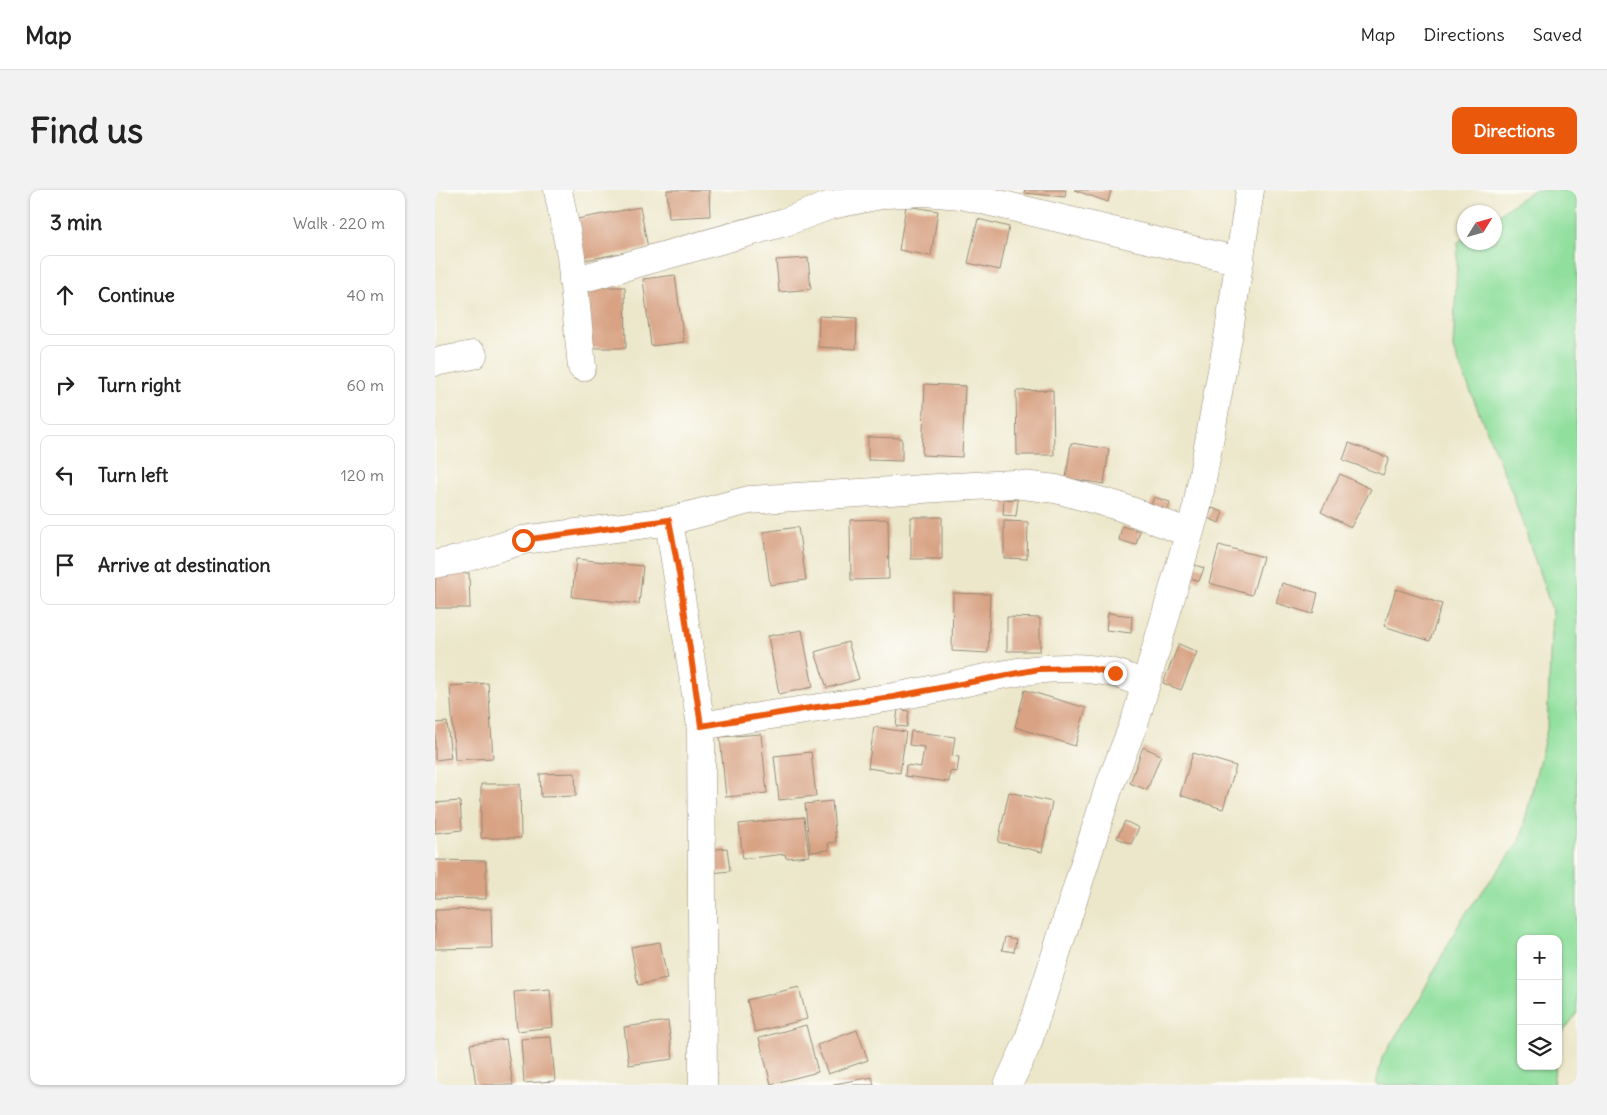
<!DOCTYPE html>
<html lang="en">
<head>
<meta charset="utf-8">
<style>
  :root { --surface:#fff; --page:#f2f2f2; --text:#222; --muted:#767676; --line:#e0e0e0; --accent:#ea580c }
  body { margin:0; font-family:Delius,sans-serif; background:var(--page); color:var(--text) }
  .controls { position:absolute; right:15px; bottom:15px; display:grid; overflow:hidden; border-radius:10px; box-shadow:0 1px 4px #0004 }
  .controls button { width:45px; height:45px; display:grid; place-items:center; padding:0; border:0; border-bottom:1px solid var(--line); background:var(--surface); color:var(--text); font:25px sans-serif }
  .compass { position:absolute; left:1022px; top:15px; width:45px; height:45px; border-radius:50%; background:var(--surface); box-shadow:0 1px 4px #0004; rotate:53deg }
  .stop { position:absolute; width:15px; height:15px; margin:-11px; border:4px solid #ea580c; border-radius:50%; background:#fff }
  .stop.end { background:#ea580c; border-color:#fff; box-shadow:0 1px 5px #0008 }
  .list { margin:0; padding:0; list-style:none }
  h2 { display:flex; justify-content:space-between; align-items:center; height:65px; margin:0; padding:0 20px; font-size:21px }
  h2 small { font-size:16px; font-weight:400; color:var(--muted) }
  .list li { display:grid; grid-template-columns:32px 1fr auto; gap:15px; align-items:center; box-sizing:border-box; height:80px; margin:0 10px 10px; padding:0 10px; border:1px solid var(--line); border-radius:10px }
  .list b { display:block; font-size:19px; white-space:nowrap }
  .list em { font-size:16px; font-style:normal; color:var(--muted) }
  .icon { flex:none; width:28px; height:28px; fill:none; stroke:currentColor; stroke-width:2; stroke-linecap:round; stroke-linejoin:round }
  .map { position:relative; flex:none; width:1142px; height:895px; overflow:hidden; border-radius:10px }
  header { display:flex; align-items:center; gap:30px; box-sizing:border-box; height:70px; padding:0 25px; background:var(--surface); border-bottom:1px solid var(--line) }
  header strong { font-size:24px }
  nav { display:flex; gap:28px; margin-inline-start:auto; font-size:18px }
  .intro { display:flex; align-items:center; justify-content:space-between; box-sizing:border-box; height:120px; padding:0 30px }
  h1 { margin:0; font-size:35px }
  .button { padding:12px 22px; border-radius:10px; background:var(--accent); color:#fff; font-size:18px; font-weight:700 }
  main { display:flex; gap:30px; padding:0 30px }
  aside { flex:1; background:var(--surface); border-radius:10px; box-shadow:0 1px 4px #0004 }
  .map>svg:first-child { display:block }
  .green { fill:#90df9d; stroke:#66845e }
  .building { fill:#d8a283 }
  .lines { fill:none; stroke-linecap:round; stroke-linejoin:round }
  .minor-casing { stroke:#948874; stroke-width:29 }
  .minor { stroke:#fff; stroke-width:28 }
  .route { stroke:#ea580c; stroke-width:6 }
</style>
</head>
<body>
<header>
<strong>Map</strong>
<nav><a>Map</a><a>Directions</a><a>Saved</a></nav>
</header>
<div class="intro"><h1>Find us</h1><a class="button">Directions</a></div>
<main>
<aside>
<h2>3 min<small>Walk · 220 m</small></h2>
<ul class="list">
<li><svg class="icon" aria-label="ahead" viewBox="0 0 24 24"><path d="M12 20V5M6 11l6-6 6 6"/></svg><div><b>Continue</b></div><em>40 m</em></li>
<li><svg class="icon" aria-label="right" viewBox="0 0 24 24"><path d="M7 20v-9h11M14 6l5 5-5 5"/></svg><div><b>Turn right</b></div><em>60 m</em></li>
<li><svg class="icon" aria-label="left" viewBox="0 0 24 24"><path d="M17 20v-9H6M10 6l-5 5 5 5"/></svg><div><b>Turn left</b></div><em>120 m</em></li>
<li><svg class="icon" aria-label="arrive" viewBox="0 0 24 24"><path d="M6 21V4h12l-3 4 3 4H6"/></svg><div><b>Arrive at destination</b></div></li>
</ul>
</aside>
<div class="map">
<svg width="1142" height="895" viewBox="0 0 1142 895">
  <rect width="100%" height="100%" fill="#fdfcf7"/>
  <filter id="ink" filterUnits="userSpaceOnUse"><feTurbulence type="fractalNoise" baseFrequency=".02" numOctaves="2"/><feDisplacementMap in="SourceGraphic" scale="10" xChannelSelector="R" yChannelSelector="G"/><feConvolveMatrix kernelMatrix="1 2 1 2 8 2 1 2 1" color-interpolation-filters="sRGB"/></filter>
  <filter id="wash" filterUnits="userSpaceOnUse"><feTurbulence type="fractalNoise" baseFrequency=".0096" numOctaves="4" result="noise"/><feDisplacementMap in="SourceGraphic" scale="20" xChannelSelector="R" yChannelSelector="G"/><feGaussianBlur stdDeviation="1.12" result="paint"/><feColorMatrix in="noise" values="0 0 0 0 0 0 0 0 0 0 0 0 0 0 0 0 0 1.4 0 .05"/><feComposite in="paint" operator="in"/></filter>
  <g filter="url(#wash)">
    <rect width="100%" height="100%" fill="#ece7ca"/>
    <!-- green -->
    <path class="green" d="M1098,0H1142V823L1125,846L1123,856V749H1086V876H1120L1118,895H941L947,868L984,809L1026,730L1085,651L1112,539L1117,420L1077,302L1018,159L1023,52L1029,48L1030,52H1060V27Z"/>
    <g id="blocks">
      <!-- building -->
      <path class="building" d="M232,0H274L275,26L234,28Z
        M590,0H631L630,7L589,3Z
        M639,0H676L673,12Z
        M471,16L503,21L496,66L464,60Z
        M205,17L213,58L150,70L142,29Z
        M543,29L574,37L565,80L533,73Z
        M373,68L376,99L344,102L341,70Z
        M240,85L249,152L216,156L208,89Z
        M154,97H190L191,158H155Z
        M384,126L422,128L421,159L383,157Z
        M490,194L530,196L527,267L487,265Z
        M618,200L619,265H582L581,201Z
        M433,247L467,248V271L433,270Z
        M636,253L674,259L669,294L631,288Z
        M914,253L954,268L948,285L908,270Z
        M905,284L936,299L916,337L886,322Z
        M719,307L735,312L732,323L715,318Z
        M569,309L583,310L581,326L568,325Z
        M777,318L788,322L784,333L773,328Z
        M476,327H507V369H476Z
        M453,329L454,389L416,390L415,330Z
        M569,331L593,332L592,369L569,368Z
        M687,336L705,341L701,355L684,350Z
        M363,337L371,390L335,395L328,342Z
        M784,355L828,367L817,405L774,393Z
        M141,369L208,376L204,414L137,407Z
        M757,374L769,378L764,391L752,387Z
        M34,383L35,418H0V384Z
        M847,393L883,403L878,424L841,413Z
        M961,399L1007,414L995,451L949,436Z
        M518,403L555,404L553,463L517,461Z
        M673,423L697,426L696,443L671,440Z
        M572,427L605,428V461H572Z
        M367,440L378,497L344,504L333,446Z
        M413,452L424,489L392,498L380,462Z
        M744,454L762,462L746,500L728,493Z
        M53,493L58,568L20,570L15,496Z
        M590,500L651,518L640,556L580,537Z
        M463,519L474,521L472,537L461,536Z
        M12,532L16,568L0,570V533Z
        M439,537L471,542L465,583L433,578Z
        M476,541L520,547L517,566L524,567L522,582L515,581L514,592L470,586L471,575L486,577L489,557L474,555Z
        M326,544L332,603L291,607L285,547Z
        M708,557L726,565L712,600L695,593Z
        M376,562L381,606L344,610L339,566Z
        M758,563L801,576L788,619L745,605Z
        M140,583L141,606L106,607L105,584Z
        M46,594H85L86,648H46Z
        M574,602L617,612L607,662L563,652Z
        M25,611L27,640L0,643V613Z
        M397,611L401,652L393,653L394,660L375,662L370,614Z
        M369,627L374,666L351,668L350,664L308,669L304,634Z
        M690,631L704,638L696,654L682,648Z
        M292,658L295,681L276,683L273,660Z
        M0,670L51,671V709L0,708Z
        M56,719L57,758L0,759V720Z
        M570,747L581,749L579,762L567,760Z
        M225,752L232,789L203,795L196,757Z
        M364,797L372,829L320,842L312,810Z
        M115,799L118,837L82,841L79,802Z
        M233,831L238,869L194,875L189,837Z
        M371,835L383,882L336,894L324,848Z
        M422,840L433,870L393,884L382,855Z
        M116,847L120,891L89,893L86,849Z
        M71,849L78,895H41L35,854Z
        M437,887L439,895H399V894Z"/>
    </g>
  </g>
  <g filter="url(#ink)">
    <use href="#blocks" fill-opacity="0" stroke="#948874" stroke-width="1"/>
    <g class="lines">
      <!-- minor casing -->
      <g class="minor-casing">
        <path id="minor" d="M123,0L136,66L147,177
          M138,91L350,32L396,15L451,4L489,2L526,5L805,71
          M0,172L38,165
          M234,331L266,536L268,895
          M0,374L23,370L88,350L234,331L314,310L519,297L579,294L621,299L683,316L754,343
          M266,536C330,525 394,517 458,507C530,496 605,466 679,483C689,485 700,491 710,495
          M573,895L593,852L673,600L701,528L762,317L793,148L815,0"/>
      </g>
      <!-- minor -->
      <use href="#minor" class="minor"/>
    </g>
  </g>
  <g class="lines" filter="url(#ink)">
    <!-- route -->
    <path class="route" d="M88,350L234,330L244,383L266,536L375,518L458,507L604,479L653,478L680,483"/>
  </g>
</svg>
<div class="controls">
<button>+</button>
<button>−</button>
<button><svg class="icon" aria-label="layers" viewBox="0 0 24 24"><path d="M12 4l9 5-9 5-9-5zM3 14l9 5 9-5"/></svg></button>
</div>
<svg class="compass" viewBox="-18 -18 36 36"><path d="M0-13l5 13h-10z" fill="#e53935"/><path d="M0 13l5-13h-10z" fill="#767676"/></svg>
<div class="stop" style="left:88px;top:350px"></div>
<div class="stop end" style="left:680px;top:483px"></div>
</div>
</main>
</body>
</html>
